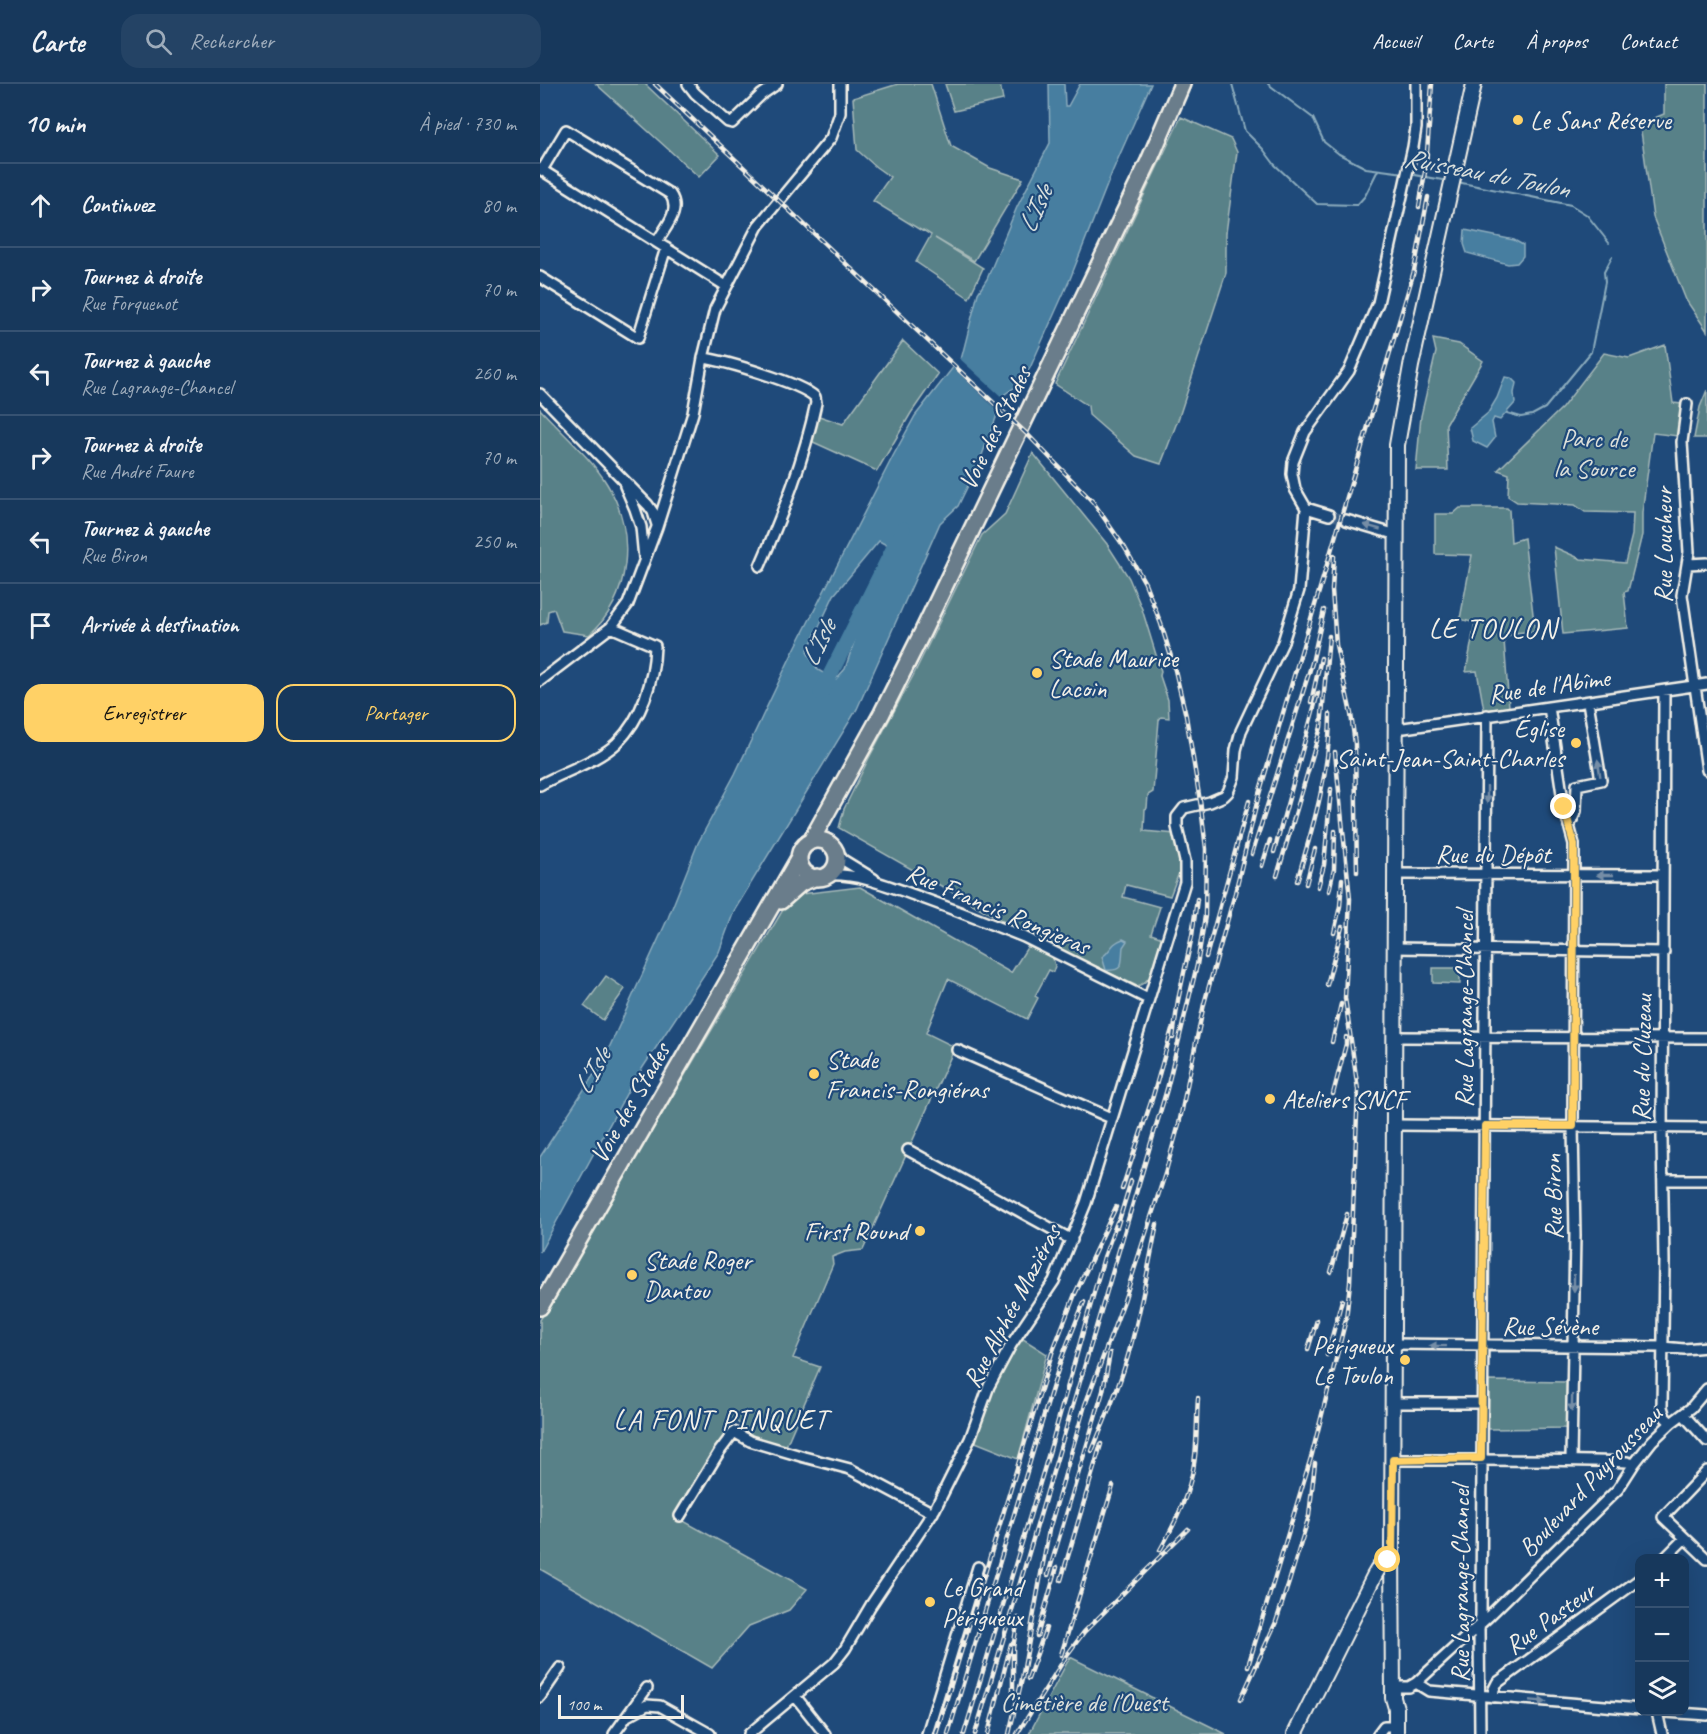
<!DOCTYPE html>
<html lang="fr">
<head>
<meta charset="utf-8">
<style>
  :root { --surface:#17385c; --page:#244365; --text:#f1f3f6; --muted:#9eacbb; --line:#365272; --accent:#ffd166 }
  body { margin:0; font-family:Caveat,sans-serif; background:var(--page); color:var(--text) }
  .controls { position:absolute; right:18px; bottom:18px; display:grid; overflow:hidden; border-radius:12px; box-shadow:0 6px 24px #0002 }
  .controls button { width:54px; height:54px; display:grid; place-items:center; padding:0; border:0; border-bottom:2px solid var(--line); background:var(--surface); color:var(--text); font:30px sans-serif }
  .scale { position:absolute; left:18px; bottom:15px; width:126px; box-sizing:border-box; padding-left:6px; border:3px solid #f4f1e8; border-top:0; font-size:16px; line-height:21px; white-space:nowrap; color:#f4f1e8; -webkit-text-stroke:4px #1f4a7a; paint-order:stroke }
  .stop { position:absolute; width:18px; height:18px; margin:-14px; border:4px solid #ffd166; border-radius:50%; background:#fff }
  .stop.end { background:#ffd166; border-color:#fff; box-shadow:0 2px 6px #0008 }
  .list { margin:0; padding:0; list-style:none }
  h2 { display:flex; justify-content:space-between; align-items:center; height:78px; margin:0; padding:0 24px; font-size:26px }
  h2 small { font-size:20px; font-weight:400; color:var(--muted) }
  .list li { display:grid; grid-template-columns:39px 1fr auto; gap:18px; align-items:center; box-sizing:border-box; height:84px; padding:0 24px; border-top:2px solid var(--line) }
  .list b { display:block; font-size:22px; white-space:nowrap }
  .list p { margin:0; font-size:20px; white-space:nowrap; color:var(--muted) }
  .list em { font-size:20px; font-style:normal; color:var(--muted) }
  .actions { display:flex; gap:12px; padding:18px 24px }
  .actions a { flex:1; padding:14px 0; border:2px solid var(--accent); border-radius:18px; text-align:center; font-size:21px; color:var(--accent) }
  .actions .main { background:var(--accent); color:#111 }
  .icon { flex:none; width:33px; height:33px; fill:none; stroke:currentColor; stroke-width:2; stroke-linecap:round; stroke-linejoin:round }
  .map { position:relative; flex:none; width:1167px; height:1650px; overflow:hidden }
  header { display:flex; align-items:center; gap:36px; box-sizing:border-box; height:84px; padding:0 30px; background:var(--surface); border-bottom:2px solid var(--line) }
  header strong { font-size:28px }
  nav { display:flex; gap:33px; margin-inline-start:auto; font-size:21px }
  .search { width:420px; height:54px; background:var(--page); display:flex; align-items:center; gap:15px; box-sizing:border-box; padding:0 21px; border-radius:18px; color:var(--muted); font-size:22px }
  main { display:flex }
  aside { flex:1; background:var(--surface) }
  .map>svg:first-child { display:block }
  .green { fill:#598188; stroke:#a6b9b8; stroke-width:1.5 }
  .water { fill:#467ea0; stroke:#8cacbd; stroke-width:1.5; fill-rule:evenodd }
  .pier { fill:#1f4a7a }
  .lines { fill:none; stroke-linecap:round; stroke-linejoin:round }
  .stream { stroke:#8cacbd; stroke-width:2 }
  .river { stroke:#467ea0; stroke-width:15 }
  .street-tunnel { stroke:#3f638a; stroke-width:9; stroke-dasharray:9 4.5; stroke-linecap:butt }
  .street-casing { stroke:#f4f1e8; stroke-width:14 }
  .secondary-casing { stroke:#f4f1e8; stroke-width:18 }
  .primary-casing { stroke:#f4f1e8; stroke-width:20 }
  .street { stroke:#1f4a7a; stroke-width:9 }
  .secondary { stroke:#1f4a7a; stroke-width:14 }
  .primary { stroke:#6b7d8b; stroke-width:15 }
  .rail-casing { stroke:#f4f1e8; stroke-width:4.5 }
  .rail { stroke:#1f4a7a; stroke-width:2; stroke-dasharray:7; stroke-linecap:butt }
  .oneway { fill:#748da6 }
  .route { stroke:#ffd166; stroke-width:8 }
  .poi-dot { fill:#ffd166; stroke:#1f4a7a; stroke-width:2 }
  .labels { text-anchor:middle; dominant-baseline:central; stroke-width:4.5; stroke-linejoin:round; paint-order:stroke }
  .poi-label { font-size:26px; fill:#f4f1e8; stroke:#1f4a7a; text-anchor:start }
  .street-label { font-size:26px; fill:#f4f1e8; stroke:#1f4a7a }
  .park-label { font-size:26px; fill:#dde0da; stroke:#1f4a7a }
  .water-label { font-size:27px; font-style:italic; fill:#dae0dd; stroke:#1f4a7a }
  .quarter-label { font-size:28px; letter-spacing:1.5px; fill:#f4f1e8; stroke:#1f4a7a }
</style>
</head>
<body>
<header>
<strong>Carte</strong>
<div class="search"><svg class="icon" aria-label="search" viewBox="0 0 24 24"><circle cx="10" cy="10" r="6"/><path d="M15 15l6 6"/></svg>Rechercher</div>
<nav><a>Accueil</a><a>Carte</a><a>À propos</a><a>Contact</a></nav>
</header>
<main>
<aside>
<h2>10 min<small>À pied · 730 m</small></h2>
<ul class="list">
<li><svg class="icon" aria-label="ahead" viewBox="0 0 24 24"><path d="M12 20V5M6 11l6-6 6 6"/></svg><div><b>Continuez</b></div><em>80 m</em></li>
<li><svg class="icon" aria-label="right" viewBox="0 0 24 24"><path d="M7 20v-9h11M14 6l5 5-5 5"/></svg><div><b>Tournez à droite</b><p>Rue Forquenot</p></div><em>70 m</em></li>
<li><svg class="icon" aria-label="left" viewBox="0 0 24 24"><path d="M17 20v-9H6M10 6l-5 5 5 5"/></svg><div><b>Tournez à gauche</b><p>Rue Lagrange-Chancel</p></div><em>260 m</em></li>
<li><svg class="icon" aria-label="right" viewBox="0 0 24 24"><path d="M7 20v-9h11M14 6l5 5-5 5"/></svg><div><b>Tournez à droite</b><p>Rue André Faure</p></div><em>70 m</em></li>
<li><svg class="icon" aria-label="left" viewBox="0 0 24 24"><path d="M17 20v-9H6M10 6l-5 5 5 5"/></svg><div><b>Tournez à gauche</b><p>Rue Biron</p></div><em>250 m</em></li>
<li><svg class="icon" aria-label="arrive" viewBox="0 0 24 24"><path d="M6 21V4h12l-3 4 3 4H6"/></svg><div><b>Arrivée à destination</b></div></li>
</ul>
<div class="actions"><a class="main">Enregistrer</a><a>Partager</a></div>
</aside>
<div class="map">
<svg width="1167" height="1650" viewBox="0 0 1167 1650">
  <rect width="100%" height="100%" fill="#1f4a7a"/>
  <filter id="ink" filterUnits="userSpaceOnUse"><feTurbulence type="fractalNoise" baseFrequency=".0167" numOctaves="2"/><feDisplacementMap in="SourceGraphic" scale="12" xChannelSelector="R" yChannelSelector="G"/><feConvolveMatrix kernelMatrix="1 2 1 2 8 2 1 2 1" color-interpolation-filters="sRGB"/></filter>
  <g filter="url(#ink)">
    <!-- green -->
    <path class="green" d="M56,0H105L180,71L159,93Z
      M358,0H391L411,62L450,84L483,95L434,177L395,154L443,184L429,214L376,178L391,151L383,146L382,147L333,117L350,93L336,83L317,66L313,14Z
      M405,0H460L463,16L414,27Z
      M1124,0H1167V247L1146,216L1113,133L1100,40L1124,30Z
      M641,33L691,55L697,68L686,149V189L639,333L621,380L596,372L549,331L548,322L515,300Z
      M893,255L919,260L943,277L906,340L908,386H876L881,332L896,268Z
      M363,257L398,290L371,329L337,387L271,357L279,332L303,340Z
      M1125,261L1133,319L1142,320L1138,352L1113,349L1102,429V451L1088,507L1084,508L1088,544L1023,550L1014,463L1041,475L1085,479L1092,451L1093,429L1045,428L1035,421L977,418L968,412L969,390L958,386L1022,324L1064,269L1089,274Z
      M1167,306V354H1154L1160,323Z
      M0,325C21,348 52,375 67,400C97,448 91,514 49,551L22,547L14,525L8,527L7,538L0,541Z
      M493,369L567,460L589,494L602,525L621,587L620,592L628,616L629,634L621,633L619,636L613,708L608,711L607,724L605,725L604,747L636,750L642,781L630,812L586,801L583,813L620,823L611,850L623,854C618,869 615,898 597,902L475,844L299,744L304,725L329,674L373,592L442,451L465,430Z
      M920,424H967L969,426L971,458L984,454L995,547L973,549L964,556L969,623L944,626L937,587L926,588L935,539L920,535L932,471L895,470V430H913Z
      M320,803L471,889L488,862L513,874L515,882L513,888L509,886L495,912L498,914L487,935L408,895L386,949L415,963L323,1166L305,1168L292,1173L293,1180L253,1274L280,1283L246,1362L217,1355L195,1336L138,1434L267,1505L249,1526L209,1542L172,1584L0,1485V1236L244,824L261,810Z
      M893,884H920V900L893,899Z
      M66,892L85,905L63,936L44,922Z
      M480,1253L507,1270L478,1375L433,1357L452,1304Z
      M949,1297L1027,1298V1344L948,1345Z
      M530,1573L686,1650H489Z"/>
    <!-- water -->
    <path class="water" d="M509,0H524L525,22H528L540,0H611L573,86L530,195L490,284L478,301L465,310L439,379L418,422L400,439L317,625L194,827L179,868L90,1003L0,1168V1073L64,975L128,834L158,759L195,690L251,572L353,372L375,332L422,272L438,209L447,195L477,123L510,59ZM339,457L358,467L318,546L305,585L295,596L278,586L267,568L294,511Z
      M925,146L974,156L983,161V172L977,179L968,180L927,169L924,160Z
      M965,293L971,294L976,299L974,309L975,319L960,336L954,334L952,338L955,354L947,364L933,357L930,344L948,329L957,314Z
      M583,855L587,857L583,863C581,876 586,888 566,886L562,873C572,867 569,860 583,855Z"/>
    <!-- pier -->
    <path class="pier" d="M418,273L465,316L460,329L410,281Z"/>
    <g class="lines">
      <!-- stream -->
      <path class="stream" d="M692,0L705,47L723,65L735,81L777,120L817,121L825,112L838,86
        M728,0L773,34L784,58L799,70L826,84L864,89
        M869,90L908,97
        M917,98L1031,121L1047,131L1069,159
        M967,329L981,333L992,331L1005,324L1051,268L1065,198L1064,188L1072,173"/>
      <!-- river -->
      <path class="river" d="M281,609L363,445"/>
      <!-- street-tunnel -->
      <path class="street-tunnel" d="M789,431L806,436"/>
      <!-- street casing -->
      <g class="street-casing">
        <path id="street" d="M148,0L155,9L188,38L192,39L221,11L237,0
          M0,85L186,202
          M2,86L26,46L130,110C142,127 125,143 117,158
          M0,193L98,254L126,164
          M163,274C185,277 261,299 275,313L276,319C264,376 243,429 220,482
          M0,310L108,421L113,428L117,441
          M1147,320L1142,358L1149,468L1142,511L1167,686
          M85,402L95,425L101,443L104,474
          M766,424L789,431
          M806,436L857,451
          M1148,480L1167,479
          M0,597L71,543L88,520L117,443L153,329L163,274L175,225L218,142L291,54L300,29V0
          M1124,607L1122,1054L1124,1177L1122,1323L1125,1333L1131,1339
          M1009,623L1024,723L1034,760L1033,1043L1035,1151L1031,1376
          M856,643L864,644L1167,600
          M0,701C23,688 58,677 77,659C102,634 114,597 115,562L71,543
          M1029,742L1036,727L1037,701L1061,696L1048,618
          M295,767L303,776L334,795
          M855,790L1123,791
          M287,791C320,789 354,804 385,815C418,827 451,840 484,853L608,915
          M855,864L1124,868
          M854,953L1167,954
          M417,966L571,1034
          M854,1041L1167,1044
          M368,1066L532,1156
          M1124,1096H1167
          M853,1260L1122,1263L1144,1265L1167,1263
          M852,1319H942
          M1143,1330L1167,1357
          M853,1376C931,1376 1009,1375 1087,1378L1094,1380
          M1167,1387L1123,1433L1167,1475
          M140,1432L179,1368L194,1348L210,1357L264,1373L310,1385L393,1429
          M1125,1474L1145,1454
          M876,1599L889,1607L1100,1625
          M853,1603H869L876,1599L948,1533L1078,1405L1094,1380L1112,1357L1131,1339L1151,1324L1167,1305
          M255,1612L285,1650
          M0,1613L20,1584
          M953,1613L954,1605L957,1599L1100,1495
          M1117,1628L1122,1650
          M1125,1628L1167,1631
          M89,1631L107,1621L120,1622L170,1650
          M74,1650L107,1604
          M209,1650L294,1579L305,1565L331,1521L395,1425L430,1355L449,1302L471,1261L514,1197L546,1119L645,798V777L637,743V733L644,724L670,718L684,712L688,708L694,693L696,666L701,647L743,558L759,506L766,424L755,405L752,390L753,378L765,348L809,287L838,219L873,63L876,44V0
          M387,1650L438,1483
          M838,1650L844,1642H851L856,1647
          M940,1650L939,1546L941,1532L947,631"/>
      </g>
      <!-- secondary casing -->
      <g class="secondary-casing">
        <path id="secondary" d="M755,1650L834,1492C838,1485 842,1476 852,1476
          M856,1650V1624L853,1614L852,1463L857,361L871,282L934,0"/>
      </g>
      <!-- primary casing -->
      <g class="primary-casing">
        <path id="primary" d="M259 775a19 19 0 1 1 38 0a19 19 0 1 1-38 0Z
          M271,757L342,629L383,547L609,77L642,0
          M241,817L261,799L277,793
          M0,1223L259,774"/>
      </g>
      <!-- street -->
      <use href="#street" class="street"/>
      <!-- secondary -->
      <use href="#secondary" class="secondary"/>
      <!-- primary -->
      <use href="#primary" class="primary"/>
      <!-- rail casing -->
      <g class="rail-casing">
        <path id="rail" d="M115,0L489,352L553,418L585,464L605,499L621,540L635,586L646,632L661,723L666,765L665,832L657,881L627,1005L435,1650
          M879,123L886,82L892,0
          M794,472L792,506L796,561L811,630L815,660L817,788
          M771,618L781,574
          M734,768L778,609
          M712,770L772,579L784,526
          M722,782L730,756
          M737,792L781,643L789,552
          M757,797C773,743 790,687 790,630
          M766,800L775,765
          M778,803L784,781L791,705
          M789,807L794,785L795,747
          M794,849L800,822L802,795
          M666,873L709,717
          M787,901L802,843
          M633,954L638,916L652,852L657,815
          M792,958L801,920
          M793,1010L806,960V953
          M582,1105L613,1012L632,945
          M577,1143L591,1097
          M791,1188L807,1130
          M768,1265L777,1236
          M787,1271L802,1216
          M552,1367C563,1340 575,1313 584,1285C599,1237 607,1189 617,1140
          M620,1466C632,1445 644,1422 650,1398C658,1372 656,1341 658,1314
          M508,1491L563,1307L570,1269
          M521,1496L561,1360
          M497,1552L517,1483
          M521,1571L573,1402
          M708,1582L772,1370L806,1235L810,1199L818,1006L805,914L810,815L795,668
          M488,1595L506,1544
          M473,1611V1564L478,1534
          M701,1615L736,1538L749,1498L769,1432L775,1379
          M396,1650L512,1269L535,1210L576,1123
          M408,1650L510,1311L522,1273L544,1218
          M424,1650L509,1369L564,1173L577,1138
          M448,1650L471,1560
          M469,1650L482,1595L509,1446L545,1321L584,1217L625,1090L639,1040L664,920L695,809L719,710L874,187L888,113
          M477,1650L527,1571L544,1548L648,1445"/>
      </g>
      <!-- rail -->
      <use href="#rail" class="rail"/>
    </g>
    <!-- one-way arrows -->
    <defs><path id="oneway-solid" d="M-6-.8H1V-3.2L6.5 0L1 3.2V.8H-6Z" transform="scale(1.5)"/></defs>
    <g class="oneway">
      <use href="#oneway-solid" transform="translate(832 443) rotate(-164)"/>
      <use href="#oneway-solid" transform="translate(1059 684) rotate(-99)"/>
      <use href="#oneway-solid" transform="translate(947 711) rotate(90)"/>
      <use href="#oneway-solid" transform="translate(1065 791) rotate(-180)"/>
      <use href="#oneway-solid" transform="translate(1034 1199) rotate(90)"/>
      <use href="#oneway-solid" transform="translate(898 1262) rotate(-179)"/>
      <use href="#oneway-solid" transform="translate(1032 1319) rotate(91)"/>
      <use href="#oneway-solid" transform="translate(998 1617) rotate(5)"/>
    </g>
  </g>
  <g class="lines" filter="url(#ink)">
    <!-- route -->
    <path class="route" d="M848,1476H852L853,1376L941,1374L945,1042H1033L1034,760L1024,723"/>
  </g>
  <!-- markers -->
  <g class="poi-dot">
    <circle cx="978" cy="36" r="6"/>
    <circle cx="497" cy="589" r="6"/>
    <circle cx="1036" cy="659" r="6"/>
    <circle cx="274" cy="990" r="6"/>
    <circle cx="730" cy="1015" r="6"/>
    <circle cx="380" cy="1147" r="6"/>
    <circle cx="92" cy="1191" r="6"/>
    <circle cx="865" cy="1276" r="6"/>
    <circle cx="390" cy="1518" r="6"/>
  </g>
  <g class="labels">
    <!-- poi labels -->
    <g class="poi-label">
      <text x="990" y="36">Le Sans Réserve</text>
      <text x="509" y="574">Stade Maurice<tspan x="509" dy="30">Lacoin</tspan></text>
      <text x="1024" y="644" text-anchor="end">Église<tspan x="1024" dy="30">Saint-Jean-Saint-Charles</tspan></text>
      <text x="286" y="975">Stade<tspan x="286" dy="30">Francis-Rongiéras</tspan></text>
      <text x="742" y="1015">Ateliers SNCF</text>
      <text x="368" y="1147" text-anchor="end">First Round</text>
      <text x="104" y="1176">Stade Roger<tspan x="104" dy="30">Dantou</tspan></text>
      <text x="853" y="1261" text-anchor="end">Périgueux<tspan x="853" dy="30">Le Toulon</tspan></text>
      <text x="402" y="1503">Le Grand<tspan x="402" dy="30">Périgueux</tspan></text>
    </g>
    <!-- street labels -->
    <g class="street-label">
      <text transform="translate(455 344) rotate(-64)">Voie des Stades</text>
      <text transform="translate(1123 461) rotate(-90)">Rue Loucheur</text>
      <text transform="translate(1009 602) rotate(-8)">Rue de l'Abîme</text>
      <text x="953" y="770">Rue du Dépôt</text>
      <text transform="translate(458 825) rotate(23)">Rue Francis Rongieras</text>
      <text transform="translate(924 925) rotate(-90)">Rue Lagrange-Chancel</text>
      <text transform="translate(1102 974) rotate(-89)">Rue du Cluzeau</text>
      <text transform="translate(90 1019) rotate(-60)">Voie des Stades</text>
      <text transform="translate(1013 1113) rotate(-91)">Rue Biron</text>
      <text transform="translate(472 1222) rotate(-62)">Rue Alphée Maziéras</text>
      <text x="1010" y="1242">Rue Sévène</text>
      <text transform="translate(1050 1397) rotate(-47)">Boulevard Puyrousseau</text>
      <text transform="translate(920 1500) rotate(-90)">Rue Lagrange-Chancel</text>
      <text transform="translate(1010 1534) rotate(-36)">Rue Pasteur</text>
    </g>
    <!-- park labels -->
    <g class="park-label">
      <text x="1054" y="354">Parc de<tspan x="1054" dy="30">la Source</tspan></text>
      <text x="544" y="1618">Cimetière de l'Ouest</text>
    </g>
    <!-- water labels -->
    <g class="water-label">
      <text transform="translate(947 89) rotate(11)">Ruisseau du Toulon</text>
      <text transform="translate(495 125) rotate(-65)">L'Isle</text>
      <text transform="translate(278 559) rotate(-63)">L'Isle</text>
      <text transform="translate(52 987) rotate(-60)">L'Isle</text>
    </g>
    <!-- quarter labels -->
    <g class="quarter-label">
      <text x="953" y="544">LE TOULON</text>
      <text x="181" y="1335">LA FONT PINQUET</text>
    </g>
  </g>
</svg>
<div class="controls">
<button>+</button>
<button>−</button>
<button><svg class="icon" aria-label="layers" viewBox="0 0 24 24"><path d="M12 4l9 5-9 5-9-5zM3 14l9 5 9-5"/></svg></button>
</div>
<div class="scale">100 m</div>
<div class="stop" style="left:848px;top:1476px"></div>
<div class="stop end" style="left:1024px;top:723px"></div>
</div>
</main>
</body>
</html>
